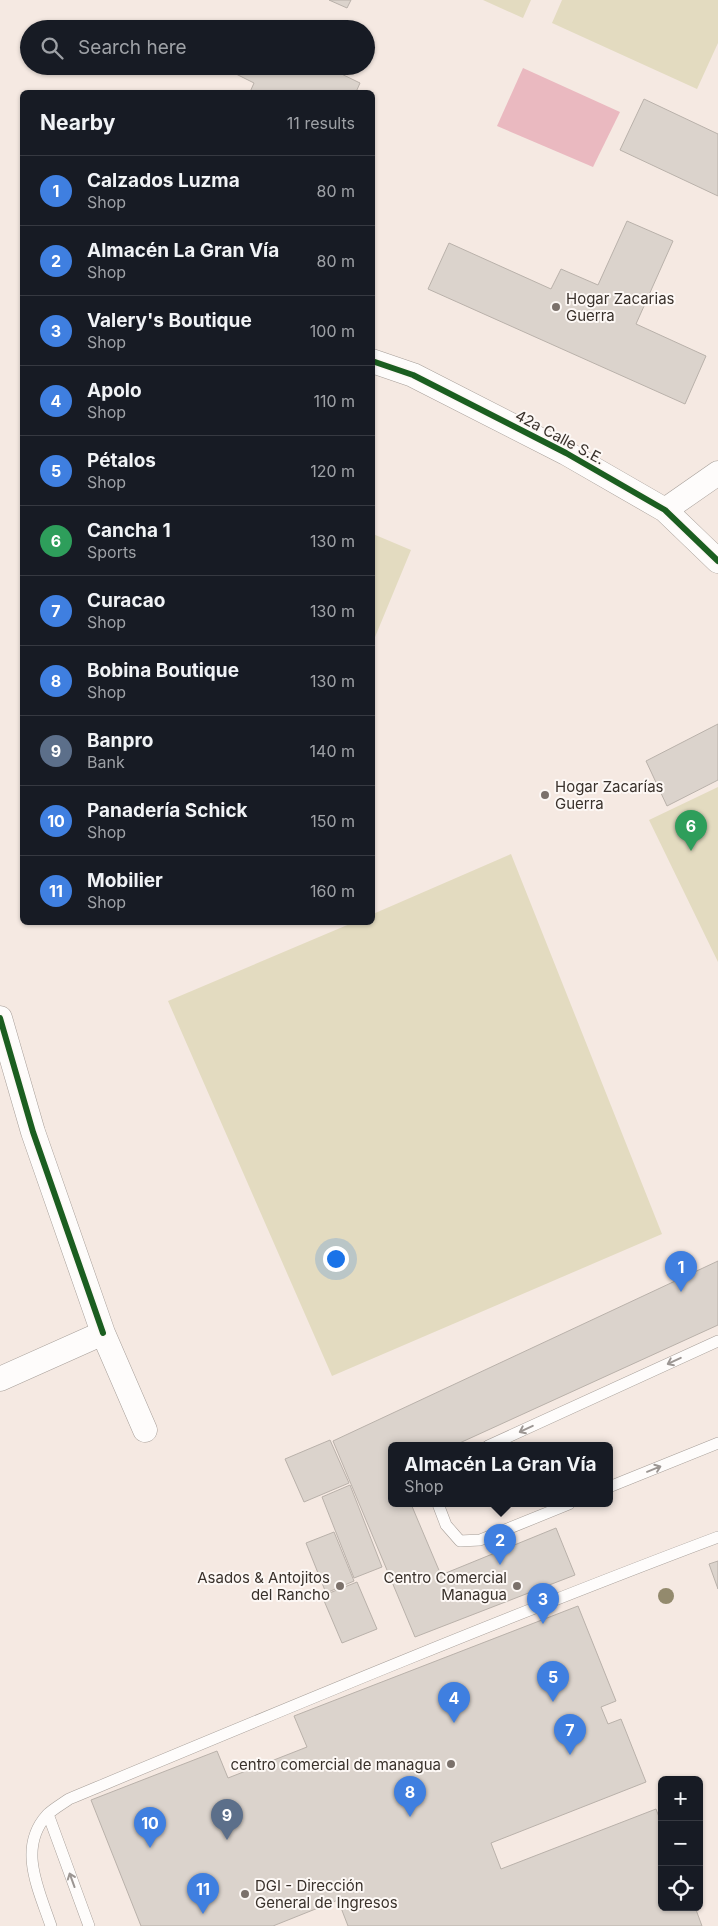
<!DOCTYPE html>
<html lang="en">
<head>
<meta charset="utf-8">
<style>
  :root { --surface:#171b24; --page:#242831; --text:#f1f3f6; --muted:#9ea1a6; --line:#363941; --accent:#b45309 }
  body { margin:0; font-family:Inter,sans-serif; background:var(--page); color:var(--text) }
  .controls { position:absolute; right:15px; bottom:15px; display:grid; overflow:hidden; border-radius:8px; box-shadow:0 1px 4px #0004 }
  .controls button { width:45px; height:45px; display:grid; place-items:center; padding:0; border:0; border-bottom:1px solid var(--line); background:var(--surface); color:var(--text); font:25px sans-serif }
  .you { position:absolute; left:335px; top:1258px; width:18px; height:18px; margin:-12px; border:4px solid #fff; border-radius:50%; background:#1a73e8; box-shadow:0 0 0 8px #1a73e833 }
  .badge { display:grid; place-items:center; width:32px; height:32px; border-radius:50%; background:var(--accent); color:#fff; font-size:16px; font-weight:700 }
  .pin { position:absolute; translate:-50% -41px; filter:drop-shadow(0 1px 2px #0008) }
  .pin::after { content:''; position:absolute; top:26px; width:18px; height:15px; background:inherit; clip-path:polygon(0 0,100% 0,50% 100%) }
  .popup { position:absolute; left:388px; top:1442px; width:225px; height:65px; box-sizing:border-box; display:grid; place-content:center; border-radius:8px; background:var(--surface); filter:drop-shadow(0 1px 4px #0005); font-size:16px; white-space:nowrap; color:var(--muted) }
  .popup b { font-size:19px; color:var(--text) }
  .popup::after { content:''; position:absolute; left:50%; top:100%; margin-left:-10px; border:10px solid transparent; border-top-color:var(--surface) }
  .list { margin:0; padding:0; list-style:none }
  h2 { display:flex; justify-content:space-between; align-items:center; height:65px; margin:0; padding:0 20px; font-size:21px }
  h2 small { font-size:16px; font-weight:400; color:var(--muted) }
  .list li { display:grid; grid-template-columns:32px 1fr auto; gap:15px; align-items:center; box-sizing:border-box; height:70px; padding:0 20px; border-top:1px solid var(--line) }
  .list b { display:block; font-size:19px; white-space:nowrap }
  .list p { margin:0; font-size:16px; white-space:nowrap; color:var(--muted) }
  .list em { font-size:16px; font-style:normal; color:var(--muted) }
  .icon { flex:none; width:28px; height:28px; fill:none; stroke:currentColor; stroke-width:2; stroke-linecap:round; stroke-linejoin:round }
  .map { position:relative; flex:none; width:718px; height:1926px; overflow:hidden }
  .search { position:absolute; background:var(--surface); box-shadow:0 1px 4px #0004; left:20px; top:20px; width:355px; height:55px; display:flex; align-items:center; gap:12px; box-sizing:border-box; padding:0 18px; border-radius:28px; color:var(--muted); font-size:19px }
  .panel { position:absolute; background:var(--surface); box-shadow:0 1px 4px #0004; left:20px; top:90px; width:355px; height:835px; border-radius:8px }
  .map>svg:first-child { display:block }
  .green { fill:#e3dbc0 }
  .water { fill:#eab9c0 }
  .building { fill:#dbd3cc; stroke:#b9b1aa }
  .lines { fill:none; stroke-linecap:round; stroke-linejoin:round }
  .service-casing { stroke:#a69e98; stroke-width:12 }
  .minor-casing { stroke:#a69e98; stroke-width:25 }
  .service { stroke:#fefcfb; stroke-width:11 }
  .minor { stroke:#fefcfb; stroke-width:24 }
  .cycleway-casing { stroke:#fdf8f5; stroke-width:9 }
  .cycleway { stroke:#1b5e20; stroke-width:6 }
  .tree { fill:#938a6d }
  .oneway { stroke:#9c9693 }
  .poi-dot { fill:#7b716b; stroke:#fdf8f5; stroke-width:2 }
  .labels { text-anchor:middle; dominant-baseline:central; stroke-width:4; stroke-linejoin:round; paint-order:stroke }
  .poi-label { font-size:15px; fill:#39312b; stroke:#fdf8f5; text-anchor:start }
  .street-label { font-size:15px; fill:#39312b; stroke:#fdf8f5 }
</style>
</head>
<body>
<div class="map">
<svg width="718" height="1926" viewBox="0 0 718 1926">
  <rect width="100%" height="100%" fill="#f5e9e2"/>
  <!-- green -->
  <path class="green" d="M483,0H531L523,18Z
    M562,0H718V43L697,89L552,23Z
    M373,534L411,550L373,642Z
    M718,787V962L649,820Z
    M511,854L662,1234L332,1376L168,1001L352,923L372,922L373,914Z"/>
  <!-- water -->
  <path class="water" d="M523,68L620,112L593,167L497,126Z"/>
  <!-- building -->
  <path class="building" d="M329,0H351L347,8Z
    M235,66H325L360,83L356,92H250L254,83L232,72Z
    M644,99L718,134V196L620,150Z
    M627,221L673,241L636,324L706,356L685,404L428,289L449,243L551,289L561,269L598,285Z
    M718,724V780L667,806L646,761Z
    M718,1261V1325L453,1446H391V1504H411L441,1575L556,1528L575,1575L415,1637L333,1441Z
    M330,1440L349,1483L304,1502L285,1459Z
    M350,1485L382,1567L354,1578L322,1497Z
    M334,1532L354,1581L326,1593L306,1543Z
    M718,1561V1589L709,1564Z
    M357,1582L377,1629L342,1643L322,1596Z
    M578,1606L616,1701L601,1707L608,1724L621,1719L646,1782L491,1843L501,1869L656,1809L662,1825V1907H695L702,1926H348L338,1900L273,1926H141L91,1800L217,1751L228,1778L307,1747L294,1716Z"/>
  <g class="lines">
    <!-- service casing -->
    <g class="service-casing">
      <path id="service" d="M488,1446L718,1341
        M609,1487L718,1443
        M438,1504L446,1525L460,1541L480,1540L569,1504
        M48,1814L89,1926
        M51,1926C39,1890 17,1848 47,1815C53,1809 62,1804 69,1799C285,1709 500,1619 718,1537"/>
    </g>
    <!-- minor casing -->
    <g class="minor-casing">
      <path id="minor" d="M372,361L413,375L566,453L665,510L718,561
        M665,510L718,473
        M0,1018L33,1132L103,1333
        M0,1379L103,1333L145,1430"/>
    </g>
    <!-- service -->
    <use href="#service" class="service"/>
    <!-- minor -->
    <use href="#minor" class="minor"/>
    <!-- cycleway casing -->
    <g class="cycleway-casing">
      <path id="cycleway" d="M372,361L413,375L566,453L665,510L718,561
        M0,1018L33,1132L103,1333"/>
    </g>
    <!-- cycleway -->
    <use href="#cycleway" class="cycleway"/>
  </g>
  <!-- trees -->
  <circle class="tree" cx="666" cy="1596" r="8"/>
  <!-- one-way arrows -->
  <defs><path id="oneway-shaft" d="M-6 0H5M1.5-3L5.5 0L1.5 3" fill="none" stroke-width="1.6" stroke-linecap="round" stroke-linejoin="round" transform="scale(1.25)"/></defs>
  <g class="oneway">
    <use href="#oneway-shaft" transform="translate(674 1361) rotate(155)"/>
    <use href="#oneway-shaft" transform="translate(526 1429) rotate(155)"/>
    <use href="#oneway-shaft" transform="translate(654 1469) rotate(-22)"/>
    <use href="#oneway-shaft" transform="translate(72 1880) rotate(-110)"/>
  </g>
  <!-- markers -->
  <g class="poi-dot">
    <circle cx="556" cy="307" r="5"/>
    <circle cx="545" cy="795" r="5"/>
    <circle cx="340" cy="1586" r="5"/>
    <circle cx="517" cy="1586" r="5"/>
    <circle cx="451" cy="1764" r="5"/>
    <circle cx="245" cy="1894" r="5"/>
  </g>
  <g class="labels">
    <!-- poi labels -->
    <g class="poi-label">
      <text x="566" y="298">Hogar Zacarias<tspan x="566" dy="17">Guerra</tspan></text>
      <text x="555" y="786">Hogar Zacarías<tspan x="555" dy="17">Guerra</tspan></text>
      <text x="330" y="1577" text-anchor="end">Asados &amp; Antojitos<tspan x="330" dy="17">del Rancho</tspan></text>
      <text x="507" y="1577" text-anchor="end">Centro Comercial<tspan x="507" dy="17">Managua</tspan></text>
      <text x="441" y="1764" text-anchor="end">centro comercial de managua</text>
      <text x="255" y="1885">DGI - Dirección<tspan x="255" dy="17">General de Ingresos</tspan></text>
    </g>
    <!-- street labels -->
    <g class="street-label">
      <text transform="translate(560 437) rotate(28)">42a Calle S.E.</text>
    </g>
  </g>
</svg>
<div class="controls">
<button>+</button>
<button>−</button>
<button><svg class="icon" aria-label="locate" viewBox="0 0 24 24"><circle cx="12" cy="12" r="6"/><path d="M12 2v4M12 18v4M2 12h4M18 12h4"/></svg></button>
</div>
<div class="you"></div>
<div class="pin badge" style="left:681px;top:1292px;background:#3f7fe0">1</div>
<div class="pin badge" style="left:500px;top:1565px;background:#3f7fe0">2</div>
<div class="popup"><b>Almacén La Gran Vía</b>Shop</div>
<div class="pin badge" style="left:543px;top:1624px;background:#3f7fe0">3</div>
<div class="pin badge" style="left:454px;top:1723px;background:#3f7fe0">4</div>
<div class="pin badge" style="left:553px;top:1702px;background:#3f7fe0">5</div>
<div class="pin badge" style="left:691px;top:851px;background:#2e9e5b">6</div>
<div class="pin badge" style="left:570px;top:1755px;background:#3f7fe0">7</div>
<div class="pin badge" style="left:410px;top:1817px;background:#3f7fe0">8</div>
<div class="pin badge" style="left:227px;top:1840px;background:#5c6f8a">9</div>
<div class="pin badge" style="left:150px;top:1848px;background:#3f7fe0">10</div>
<div class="pin badge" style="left:203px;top:1914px;background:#3f7fe0">11</div>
<div class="search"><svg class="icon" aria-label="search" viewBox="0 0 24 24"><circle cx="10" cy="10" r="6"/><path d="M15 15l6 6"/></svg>Search here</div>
<section class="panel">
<h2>Nearby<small>11 results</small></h2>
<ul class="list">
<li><span class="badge" style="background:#3f7fe0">1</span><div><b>Calzados Luzma</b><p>Shop</p></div><em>80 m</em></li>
<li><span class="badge" style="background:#3f7fe0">2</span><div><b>Almacén La Gran Vía</b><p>Shop</p></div><em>80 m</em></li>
<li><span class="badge" style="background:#3f7fe0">3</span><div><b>Valery's Boutique</b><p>Shop</p></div><em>100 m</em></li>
<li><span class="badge" style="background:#3f7fe0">4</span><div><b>Apolo</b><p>Shop</p></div><em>110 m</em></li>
<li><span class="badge" style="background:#3f7fe0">5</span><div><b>Pétalos</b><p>Shop</p></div><em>120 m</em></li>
<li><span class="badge" style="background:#2e9e5b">6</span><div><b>Cancha 1</b><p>Sports</p></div><em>130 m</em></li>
<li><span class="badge" style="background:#3f7fe0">7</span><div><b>Curacao</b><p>Shop</p></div><em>130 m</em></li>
<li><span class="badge" style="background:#3f7fe0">8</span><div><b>Bobina Boutique</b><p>Shop</p></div><em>130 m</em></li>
<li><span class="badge" style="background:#5c6f8a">9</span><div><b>Banpro</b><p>Bank</p></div><em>140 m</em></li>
<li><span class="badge" style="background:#3f7fe0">10</span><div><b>Panadería Schick</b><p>Shop</p></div><em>150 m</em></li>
<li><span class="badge" style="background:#3f7fe0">11</span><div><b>Mobilier</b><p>Shop</p></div><em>160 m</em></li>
</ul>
</section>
</div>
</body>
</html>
